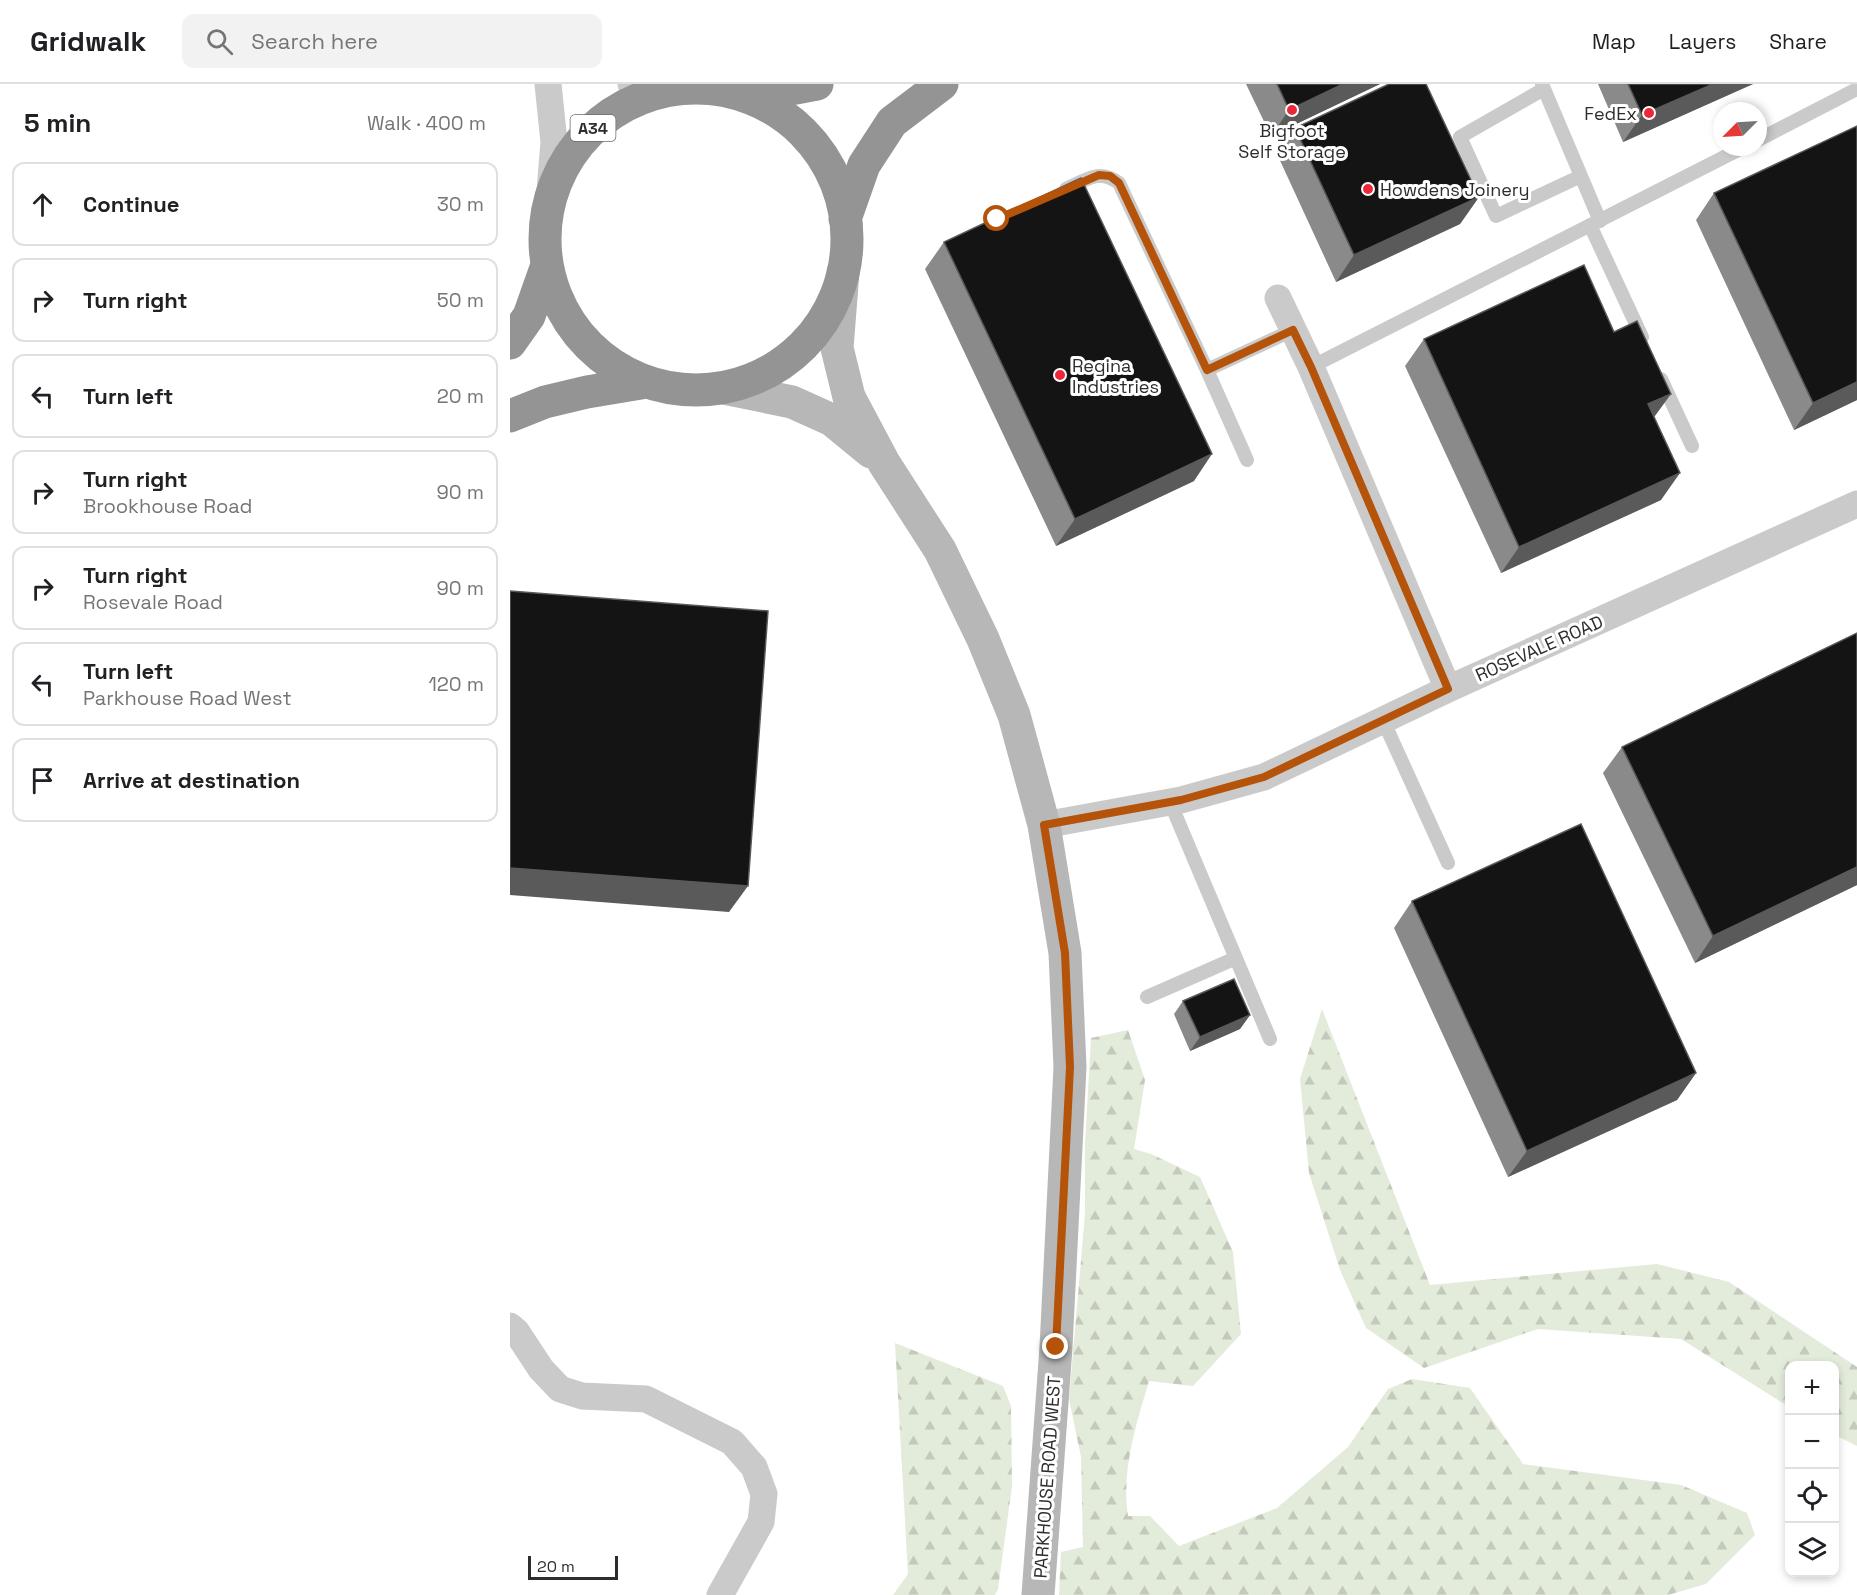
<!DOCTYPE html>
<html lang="en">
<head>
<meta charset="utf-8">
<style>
  :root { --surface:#fff; --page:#f2f2f2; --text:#202124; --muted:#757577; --line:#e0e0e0 }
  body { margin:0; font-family:"Space Grotesk",sans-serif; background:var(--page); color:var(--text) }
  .controls { position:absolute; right:18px; bottom:18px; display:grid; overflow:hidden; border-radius:12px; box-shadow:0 3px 9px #0003 }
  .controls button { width:54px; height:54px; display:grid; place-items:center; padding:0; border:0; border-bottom:2px solid var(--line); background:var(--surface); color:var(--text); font:30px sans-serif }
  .compass { position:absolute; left:1203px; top:18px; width:54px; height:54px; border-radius:50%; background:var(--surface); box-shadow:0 3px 9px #0003; rotate:246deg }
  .scale { position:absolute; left:18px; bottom:15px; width:90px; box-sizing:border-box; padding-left:6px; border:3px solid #2d2d2d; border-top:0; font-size:16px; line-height:21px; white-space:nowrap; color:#2d2d2d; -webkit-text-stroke:4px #fff; paint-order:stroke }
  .stop { position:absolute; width:18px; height:18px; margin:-14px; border:4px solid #b45309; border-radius:50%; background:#fff }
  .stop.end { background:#b45309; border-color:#fff; box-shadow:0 2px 6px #0008 }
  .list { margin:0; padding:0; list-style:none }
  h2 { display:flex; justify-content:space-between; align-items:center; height:78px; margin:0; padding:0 24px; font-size:26px }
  h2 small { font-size:20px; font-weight:400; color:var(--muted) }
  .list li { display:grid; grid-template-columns:39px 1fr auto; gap:18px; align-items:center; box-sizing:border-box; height:84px; margin:0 12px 12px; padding:0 12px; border:2px solid var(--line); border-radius:12px }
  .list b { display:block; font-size:22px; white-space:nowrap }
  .list p { margin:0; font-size:20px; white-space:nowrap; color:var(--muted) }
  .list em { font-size:20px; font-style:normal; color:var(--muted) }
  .icon { flex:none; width:33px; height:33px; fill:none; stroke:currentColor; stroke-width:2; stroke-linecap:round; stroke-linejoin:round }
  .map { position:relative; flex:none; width:1347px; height:1511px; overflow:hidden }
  header { display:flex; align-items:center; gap:36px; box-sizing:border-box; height:84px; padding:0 30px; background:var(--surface); border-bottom:2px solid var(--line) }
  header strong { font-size:28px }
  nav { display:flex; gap:33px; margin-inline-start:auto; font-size:21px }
  .search { width:420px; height:54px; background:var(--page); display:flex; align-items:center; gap:15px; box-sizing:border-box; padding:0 21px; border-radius:12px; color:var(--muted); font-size:22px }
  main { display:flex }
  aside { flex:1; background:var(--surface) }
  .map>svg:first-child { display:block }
  .forest { fill:url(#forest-firs) }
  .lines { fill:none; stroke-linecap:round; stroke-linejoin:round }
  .lane { stroke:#cacaca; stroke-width:14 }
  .street { stroke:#cacaca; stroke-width:27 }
  .secondary { stroke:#b7b7b7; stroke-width:33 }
  .highway { stroke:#949494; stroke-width:33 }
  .wall { fill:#8a8a8a }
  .shaded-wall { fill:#5a5a5a }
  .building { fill:#141414; stroke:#5a5a5a; stroke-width:1.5 }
  .route { stroke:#b45309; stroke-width:8 }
  .poi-dot { fill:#eb283a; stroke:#fff; stroke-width:2 }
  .labels { text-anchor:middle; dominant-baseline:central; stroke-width:6; stroke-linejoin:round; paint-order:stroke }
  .shield { fill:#fff; stroke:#6c6c6c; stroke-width:1.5 }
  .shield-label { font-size:16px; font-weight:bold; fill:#2d2d2d }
  .poi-label { font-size:18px; fill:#2d2d2d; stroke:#fff; text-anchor:start }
  .street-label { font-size:18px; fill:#2d2d2d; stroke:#fff }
</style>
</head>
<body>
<header>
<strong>Gridwalk</strong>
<div class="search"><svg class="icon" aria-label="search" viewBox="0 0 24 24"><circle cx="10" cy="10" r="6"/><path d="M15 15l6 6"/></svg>Search here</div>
<nav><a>Map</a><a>Layers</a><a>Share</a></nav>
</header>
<main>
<aside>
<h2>5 min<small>Walk · 400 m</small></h2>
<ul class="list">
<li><svg class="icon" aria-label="ahead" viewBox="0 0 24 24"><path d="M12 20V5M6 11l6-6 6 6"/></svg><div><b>Continue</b></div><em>30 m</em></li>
<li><svg class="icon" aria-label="right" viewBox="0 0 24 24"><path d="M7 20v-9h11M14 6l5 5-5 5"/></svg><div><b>Turn right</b></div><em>50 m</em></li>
<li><svg class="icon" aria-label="left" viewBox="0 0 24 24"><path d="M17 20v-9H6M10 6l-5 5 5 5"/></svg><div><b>Turn left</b></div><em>20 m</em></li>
<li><svg class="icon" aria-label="right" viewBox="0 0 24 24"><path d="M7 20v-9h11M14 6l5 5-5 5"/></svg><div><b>Turn right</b><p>Brookhouse Road</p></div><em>90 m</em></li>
<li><svg class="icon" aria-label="right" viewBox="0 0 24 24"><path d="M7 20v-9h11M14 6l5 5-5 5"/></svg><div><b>Turn right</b><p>Rosevale Road</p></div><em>90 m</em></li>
<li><svg class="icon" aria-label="left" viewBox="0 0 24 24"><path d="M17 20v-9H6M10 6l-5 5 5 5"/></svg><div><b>Turn left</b><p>Parkhouse Road West</p></div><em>120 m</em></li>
<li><svg class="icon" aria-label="arrive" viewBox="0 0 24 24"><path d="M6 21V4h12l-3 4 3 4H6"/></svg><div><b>Arrive at destination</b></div></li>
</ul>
</aside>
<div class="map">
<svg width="1347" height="1511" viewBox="0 0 1347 1511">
  <defs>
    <pattern id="forest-firs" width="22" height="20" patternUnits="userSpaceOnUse" patternTransform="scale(1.5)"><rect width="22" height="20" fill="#e3ebda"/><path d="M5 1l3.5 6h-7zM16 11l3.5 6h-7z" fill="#c3cabb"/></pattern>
  </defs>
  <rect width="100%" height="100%" fill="#fff"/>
  <!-- forest -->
  <path class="forest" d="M812,925L920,1201L1147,1180L1219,1198L1347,1283V1362L1325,1351L1324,1282H1280L1279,1323L1171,1255L1028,1245L914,1284L856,1244L830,1186L799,1089L790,995Z
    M618,946L635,996L624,1065L641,1070L690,1093L723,1168L731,1250L683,1302L639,1297C626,1341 611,1386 618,1432H640L669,1462L767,1424L838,1363L878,1305L902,1295L960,1304L1013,1380L1171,1401L1237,1429L1245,1451L1196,1500L1158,1511H549L551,1468L573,1463L571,1373L559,1315L575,1130V1060L581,954Z
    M385,1259L493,1302L501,1322L502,1402L488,1505L485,1511H383L398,1490Z"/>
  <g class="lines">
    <!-- lane -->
    <path class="lane" d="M1032,0L1090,137
      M1034,5L950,53L986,132L1071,92
      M1248,56L1347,5
      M556,105C576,96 589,84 609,99L697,286L737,376
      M1080,141L1132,253
      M801,283L1234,63
      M697,286L783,246
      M1151,295L1182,362
      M873,636L938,779
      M660,718L760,955
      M637,913L726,874"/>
    <!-- street -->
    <path class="street" d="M38,0L44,58L39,119
      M121,0L174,4
      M768,214L801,283L938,605
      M534,741L671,716L754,693L938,605L1347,420
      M0,1242L6,1247L31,1285L50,1305L72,1312L136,1315L222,1358L244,1383L254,1410L251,1438L210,1511"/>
    <!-- secondary -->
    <path class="secondary" d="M333,188L327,264L339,313L374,379L430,466L473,555L504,631L534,741L555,869L560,983L546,1263L528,1511
      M214,304L282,318L322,336L361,368"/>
    <!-- highway -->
    <path class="highway" d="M35 155a151 151 0 1 1 302 0a151 151 0 1 1-302 0Z
      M238,13L307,0
      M335,135L354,81L382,38L432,0
      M0,259L19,232L37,181
      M0,332L35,318L77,308L137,298"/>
  </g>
  <!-- wall -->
  <path class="wall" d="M736,0H870L761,52Z
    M1088,0H1243L1113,58Z
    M785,44L969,113L950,140L826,198L767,70Z
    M1204,109L1347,316L1284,346L1186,136Z
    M434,158L684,397L546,462L415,185Z
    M914,255L1144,334L1151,416L991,489L895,282Z
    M1347,549V801L1185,879L1093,689L1112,663Z
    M902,817L1186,989L1167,1016L998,1093L884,844Z
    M673,917L740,931L730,945L680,967L664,930Z"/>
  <!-- shaded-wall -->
  <path class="shaded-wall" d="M833,0H870L761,52L779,26Z
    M1203,0H1243L1113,58L1132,31Z
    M969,113L950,140L826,198L844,171Z
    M1347,298V316L1284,346L1303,319Z
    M1161,310L1142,336L1138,320Z
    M702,370L684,397L546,462L565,435Z
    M1170,389L1151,416L991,489L1009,463Z
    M1347,783V801L1185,879L1203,852Z
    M0,784L238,802L219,828L0,811Z
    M740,931L730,945L680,967L690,953Z
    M1186,989L1167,1016L998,1093L1017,1067Z"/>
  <!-- building -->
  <path class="building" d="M767,0H833L779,26Z
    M879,0H916L969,113L844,171L785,44Z
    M1118,0H1203L1132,31Z
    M1347,42V298L1303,319L1204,109Z
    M571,94L702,370L565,435L434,158Z
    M1074,181L1104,248L1127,237L1161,310L1138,320L1170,389L1009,463L914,255Z
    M0,507L258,527L238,802L0,784Z
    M1347,549V783L1203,852L1112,663Z
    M1071,740L1186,989L1017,1067L902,817Z
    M724,895L740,931L690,953L673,917Z"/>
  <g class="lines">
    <!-- route -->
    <path class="route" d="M487,135L589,91L600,92L609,99L697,286L783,246L801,283L938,605L754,693L671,716L534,741L555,869L560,983L546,1263"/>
  </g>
  <!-- markers -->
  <g class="poi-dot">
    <circle cx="782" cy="26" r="6"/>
    <circle cx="1139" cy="29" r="6"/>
    <circle cx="858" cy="105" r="6"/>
    <circle cx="550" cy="291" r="6"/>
  </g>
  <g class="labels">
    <!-- shield labels -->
    <rect class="shield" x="60.5" y="31" width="45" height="26" rx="4.5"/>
    <g class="shield-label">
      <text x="83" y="44">A34</text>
    </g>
    <!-- poi labels -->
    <g class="poi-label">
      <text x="1127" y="29" text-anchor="end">FedEx</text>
      <text x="782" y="46" text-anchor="middle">Bigfoot<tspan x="782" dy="21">Self Storage</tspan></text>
      <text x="870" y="105">Howdens Joinery</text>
      <text x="562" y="281">Regina<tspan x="562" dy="21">Industries</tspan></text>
    </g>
    <!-- street labels -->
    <g class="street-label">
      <text transform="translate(1029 564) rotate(-24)">ROSEVALE ROAD</text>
      <text transform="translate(537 1393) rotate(-86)">PARKHOUSE ROAD WEST</text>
    </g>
  </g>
</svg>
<div class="controls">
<button>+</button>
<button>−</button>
<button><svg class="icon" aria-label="locate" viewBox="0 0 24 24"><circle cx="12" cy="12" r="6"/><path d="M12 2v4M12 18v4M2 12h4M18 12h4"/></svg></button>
<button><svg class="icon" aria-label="layers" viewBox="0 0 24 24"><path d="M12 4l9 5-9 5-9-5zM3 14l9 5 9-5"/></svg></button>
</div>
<svg class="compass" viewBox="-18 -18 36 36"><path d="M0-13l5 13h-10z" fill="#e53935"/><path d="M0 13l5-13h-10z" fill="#757577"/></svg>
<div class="scale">20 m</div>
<div class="stop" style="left:487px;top:135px"></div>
<div class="stop end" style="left:546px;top:1263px"></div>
</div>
</main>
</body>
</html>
